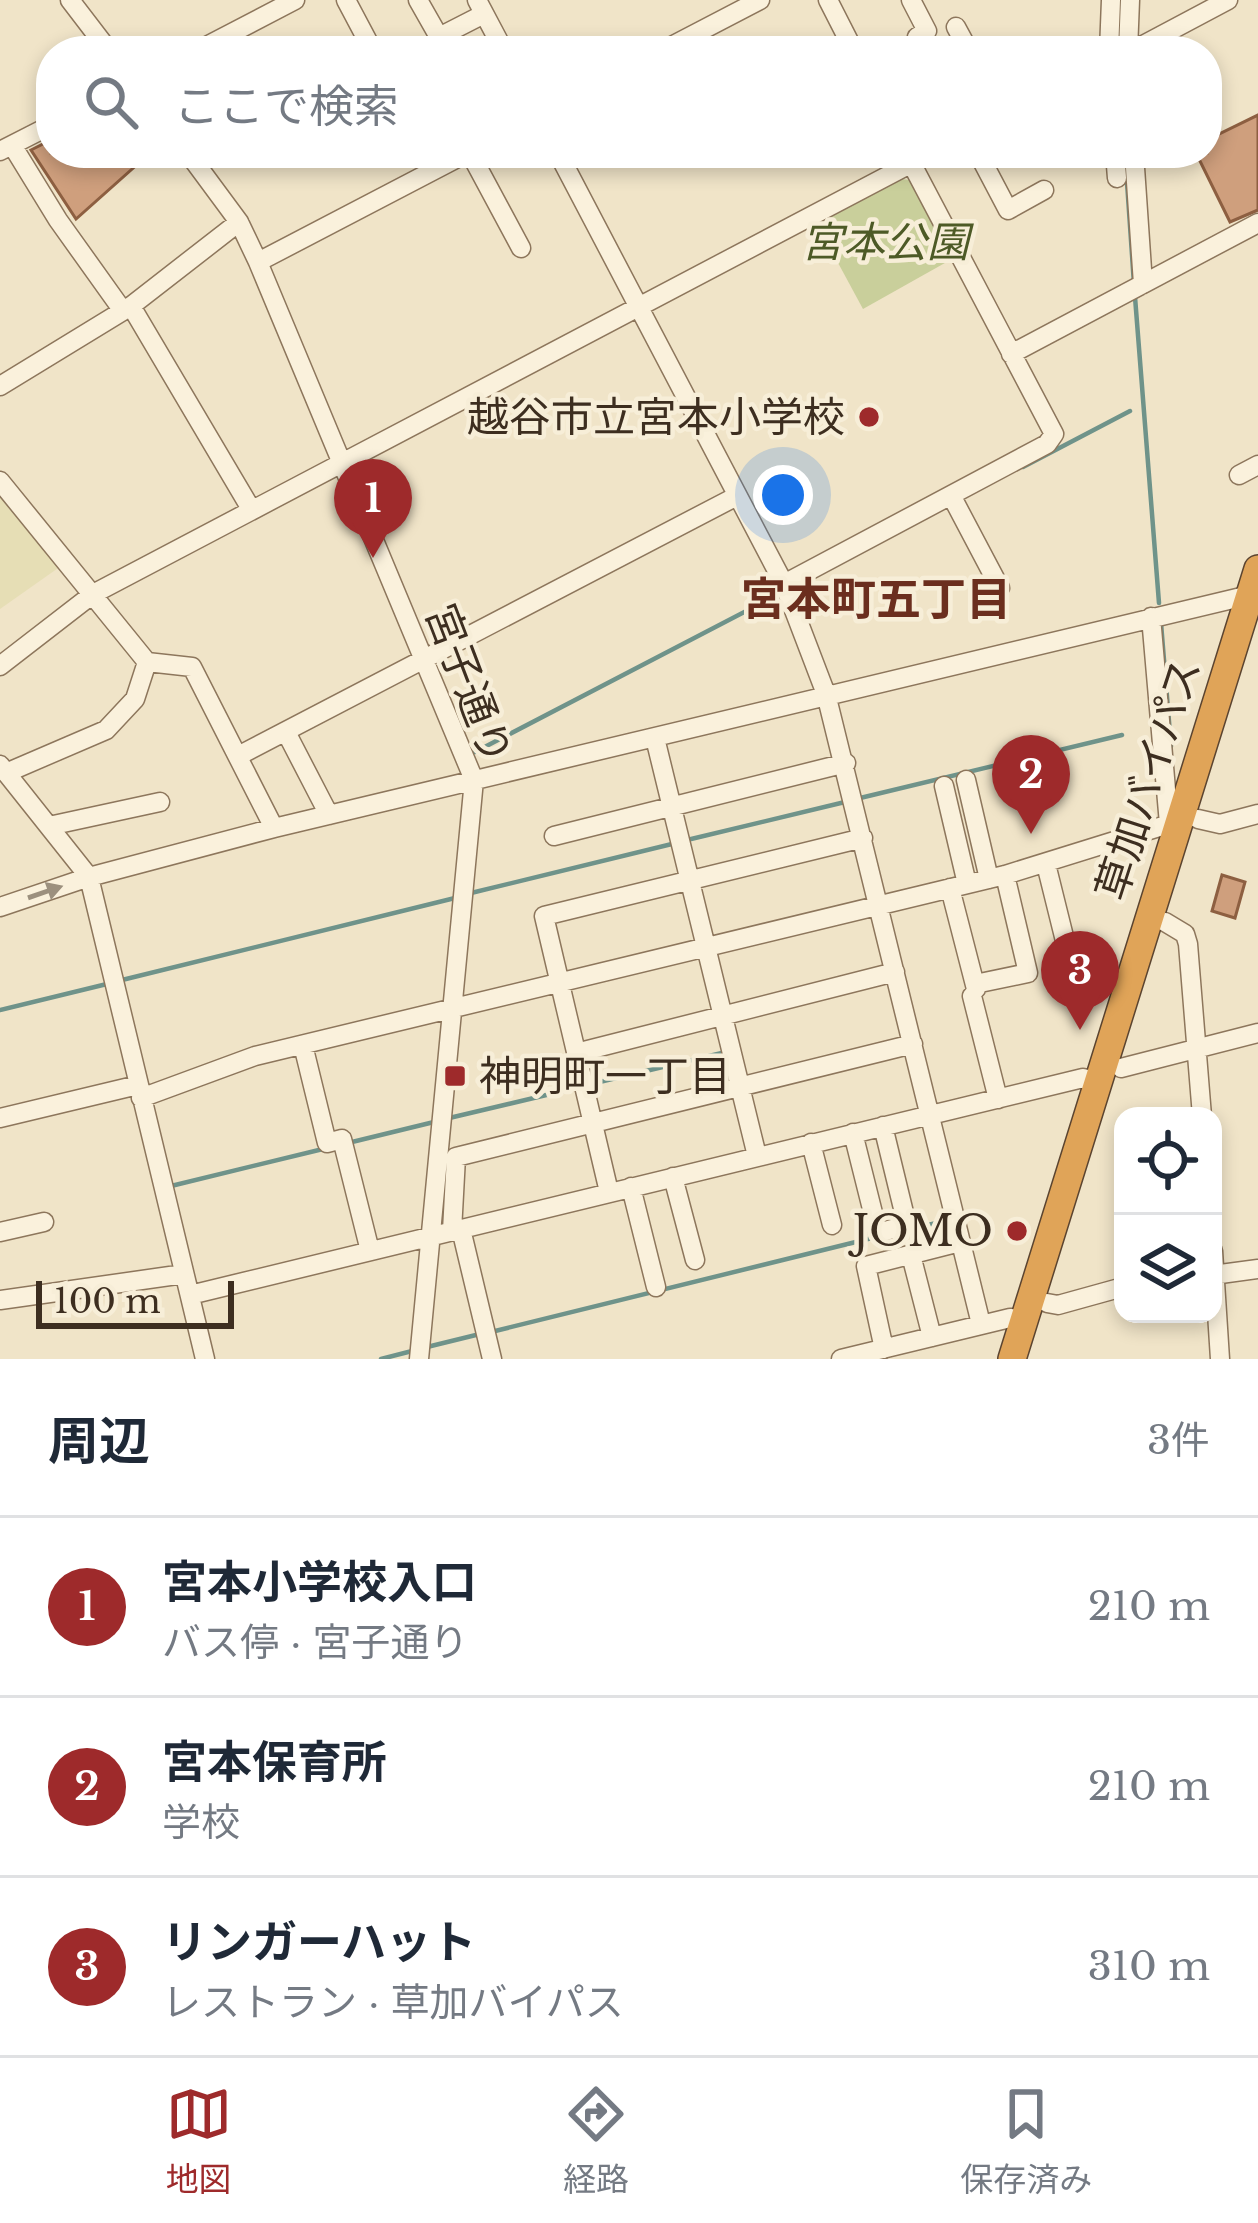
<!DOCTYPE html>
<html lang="ja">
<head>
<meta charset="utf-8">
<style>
  :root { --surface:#fff; --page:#f6f6f7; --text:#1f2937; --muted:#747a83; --line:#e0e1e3; --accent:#9e2a2b }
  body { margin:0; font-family:"Libre Baskerville","Noto Sans JP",serif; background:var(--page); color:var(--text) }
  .controls { position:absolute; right:36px; bottom:36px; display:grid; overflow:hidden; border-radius:24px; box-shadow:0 6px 18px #0003 }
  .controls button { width:108px; height:108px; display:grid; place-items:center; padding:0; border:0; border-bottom:3px solid var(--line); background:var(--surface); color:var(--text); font:60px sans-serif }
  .scale { position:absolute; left:36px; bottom:30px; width:198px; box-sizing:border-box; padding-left:12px; border:6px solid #3d2e20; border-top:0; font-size:33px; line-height:42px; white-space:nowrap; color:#3d2e20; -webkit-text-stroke:9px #f7eed8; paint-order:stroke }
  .you { position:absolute; left:783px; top:495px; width:42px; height:42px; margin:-30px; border:9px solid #fff; border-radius:50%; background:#1a73e8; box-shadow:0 0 0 18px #1a73e833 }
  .badge { display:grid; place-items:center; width:78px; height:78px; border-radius:50%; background:var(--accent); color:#fff; font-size:39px; font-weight:700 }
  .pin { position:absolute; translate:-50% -99px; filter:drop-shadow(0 3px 6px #0008) }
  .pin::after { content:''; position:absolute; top:63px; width:42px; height:36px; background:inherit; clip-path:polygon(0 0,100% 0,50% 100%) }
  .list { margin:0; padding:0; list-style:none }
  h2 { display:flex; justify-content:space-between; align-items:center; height:156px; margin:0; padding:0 48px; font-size:51px }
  h2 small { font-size:39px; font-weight:400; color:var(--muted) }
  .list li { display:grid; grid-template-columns:78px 1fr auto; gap:36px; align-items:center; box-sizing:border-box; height:180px; padding:0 48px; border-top:3px solid var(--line) }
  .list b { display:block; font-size:45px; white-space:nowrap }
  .list p { margin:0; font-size:39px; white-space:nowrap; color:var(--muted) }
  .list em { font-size:39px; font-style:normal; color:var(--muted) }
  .icon { flex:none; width:66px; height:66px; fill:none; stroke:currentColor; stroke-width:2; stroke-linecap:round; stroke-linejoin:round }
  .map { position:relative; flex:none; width:1258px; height:1359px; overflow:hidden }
  .search { position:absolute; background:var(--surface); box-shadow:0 6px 18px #0003; left:36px; right:36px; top:36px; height:132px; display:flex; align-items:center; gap:30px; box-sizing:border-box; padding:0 42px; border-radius:48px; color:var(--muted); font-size:45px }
  .sheet { height:696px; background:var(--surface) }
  nav { display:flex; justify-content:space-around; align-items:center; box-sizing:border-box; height:168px; border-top:3px solid var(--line); background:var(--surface); font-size:33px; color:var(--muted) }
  nav a { display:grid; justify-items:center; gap:6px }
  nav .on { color:var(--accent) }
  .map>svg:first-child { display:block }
  .farmland { fill:#e6deb5 }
  .green { fill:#c9cf9b }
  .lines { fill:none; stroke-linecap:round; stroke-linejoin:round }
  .stream { stroke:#6f938a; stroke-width:4.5 }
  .building { fill:#cf9f7d; stroke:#8d5f41; stroke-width:3 }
  .minor-casing { stroke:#8d765c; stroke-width:21 }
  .highway-casing { stroke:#5b4430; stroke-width:30 }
  .minor { stroke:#faf1dc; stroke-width:18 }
  .highway { stroke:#e0a458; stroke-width:27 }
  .oneway { fill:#9c907e }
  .poi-dot { fill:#9e2a2b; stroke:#f7eed8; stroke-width:4.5 }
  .labels { text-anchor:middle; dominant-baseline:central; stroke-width:9; stroke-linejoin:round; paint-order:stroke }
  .park-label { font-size:42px; font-style:italic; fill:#4d5a26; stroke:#f7eed8 }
  .poi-label { font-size:42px; fill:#3d2e20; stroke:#f7eed8; text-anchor:end }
  .street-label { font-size:42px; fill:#3d2e20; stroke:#f7eed8 }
  .neighbourhood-label { font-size:45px; font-weight:bold; fill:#6b2e1e; stroke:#f7eed8 }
</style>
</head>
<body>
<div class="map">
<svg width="1258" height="1359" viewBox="0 0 1258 1359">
  <rect width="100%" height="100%" fill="#f0e4c8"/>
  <!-- farmland -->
  <path class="farmland" d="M0,495L61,566L0,609Z"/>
  <!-- green -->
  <path class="green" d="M901,179L910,180L952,259L863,309L817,224Z"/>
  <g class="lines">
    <!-- stream -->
    <path class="stream" d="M1119,47L1120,0
      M1125,153L1134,284
      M1135,297L1159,603
      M1023,467L1130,411
      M1161,623L1171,746
      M475,752L779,594
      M856,799L1122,735
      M687,840L845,802
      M471,893L676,843
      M122,980L455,898
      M0,1010L111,983
      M591,1084L726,1052
      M445,1119L580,1087
      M352,1142L434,1122
      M171,1186L323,1149
      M911,1229L949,1220
      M491,1332L876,1237
      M427,1347L480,1334
      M381,1359L416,1350"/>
  </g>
  <!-- building -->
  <path class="building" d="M1258,115V210L1230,222L1196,153H1207V140Z
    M51,140V153H150L76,219L31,150Z
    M1222,875L1245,882L1235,918L1212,911Z"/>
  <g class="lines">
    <!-- minor casing -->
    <g class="minor-casing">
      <path id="minor" d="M70,0L109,51
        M346,0L373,51
        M418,0L439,37L484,14
        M477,0L504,51
        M828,0L854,51
        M911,0L927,31L917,37L924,51
        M956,27L969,51
        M197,51L295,0
        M662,51L760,0
        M1109,51L1111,0
        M1128,51L1130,0
        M1132,51L1228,0
        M12,145L58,220L123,311
        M0,151L51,125
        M188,153L239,222L258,262L474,780L419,1359
        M470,153L521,248
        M558,153L784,584L826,694L981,1324
        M978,153L1008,210L1044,190
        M1115,153L1117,178
        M1134,153L1143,284
        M258,262L467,153
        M131,306L251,509
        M1011,354L1258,223
        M0,386L131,306L239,222
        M1239,475L1258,465
        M0,481L147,662L192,667L274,828
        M952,497L1000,588
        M784,584L1047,444L1054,434L907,155
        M0,666L93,594L931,153
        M286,732L329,815
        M655,738L757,1156
        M238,756L737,496
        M0,765L89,877L205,1359
        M6,773L106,730L135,699L147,662
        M966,780L989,879
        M944,786L967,884
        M1198,819L1220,824L1258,814
        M49,826L160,802
        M554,836L846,763
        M1046,864L1071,965
        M950,888L976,989
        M0,907L89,877L274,828L1258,593
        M1165,922L1185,934L1188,944L1202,1116
        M975,984L1028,973L1005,875
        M972,996L998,1099
        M303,1045L327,1143L342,1139L370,1251
        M576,1053L895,972
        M1121,1068L1258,1033
        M141,1098L255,1056L1005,875L1169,824L1151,617
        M0,1118L138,1085
        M853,1133L878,1233L907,1225L883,1126
        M811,1143L832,1225
        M673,1177L695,1260
        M631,1187L656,1287
        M609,1192L544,916L863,838
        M461,1229L492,1359
        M452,1231L456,1157L913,1044
        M0,1232L44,1222
        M1213,1251L1220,1359
        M911,1255L932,1337
        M1213,1275L1258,1269
        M190,1295L1083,1078L1098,1081
        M0,1300L184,1274
        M1047,1303L1058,1305L1123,1287
        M884,1349L866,1266L960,1242
        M841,1359L1010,1318L1023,1320"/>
    </g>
    <!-- highway casing -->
    <g class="highway-casing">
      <path id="highway" d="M1012,1359L1258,569"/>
    </g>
    <!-- minor -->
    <use href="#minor" class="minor"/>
    <!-- highway -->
    <use href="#highway" class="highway"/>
  </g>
  <!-- one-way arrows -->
  <defs><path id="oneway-solid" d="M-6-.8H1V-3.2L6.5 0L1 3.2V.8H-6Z" transform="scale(3)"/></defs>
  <use class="oneway" href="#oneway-solid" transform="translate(45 892) rotate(-19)"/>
  <!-- markers -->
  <g class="poi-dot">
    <circle cx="869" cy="417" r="12"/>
    <rect x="443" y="1064" width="24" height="24" rx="6"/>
    <circle cx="1017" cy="1231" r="12"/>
  </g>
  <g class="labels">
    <!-- park labels -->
    <g class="park-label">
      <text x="885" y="242">宮本公園</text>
    </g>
    <!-- poi labels -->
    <g class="poi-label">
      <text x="845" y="417">越谷市立宮本小学校</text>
      <text x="479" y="1076" text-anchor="start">神明町一丁目</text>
      <text x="993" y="1231">JOMO</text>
    </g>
    <!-- street labels -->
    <g class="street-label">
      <text transform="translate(469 684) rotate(69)">宮子通り</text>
      <text transform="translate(1148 779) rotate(-72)">草加バイパス</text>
    </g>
    <!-- neighbourhood labels -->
    <g class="neighbourhood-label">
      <text x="876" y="599">宮本町五丁目</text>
    </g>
  </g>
</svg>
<div class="controls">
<button><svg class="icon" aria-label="locate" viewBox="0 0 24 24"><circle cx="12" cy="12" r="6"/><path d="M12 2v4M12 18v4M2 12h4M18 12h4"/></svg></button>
<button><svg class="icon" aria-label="layers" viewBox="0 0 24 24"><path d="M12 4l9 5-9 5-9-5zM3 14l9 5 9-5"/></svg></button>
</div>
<div class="scale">100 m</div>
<div class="you"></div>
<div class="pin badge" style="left:373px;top:558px">1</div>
<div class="pin badge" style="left:1031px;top:834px">2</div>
<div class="pin badge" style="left:1080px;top:1030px">3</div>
<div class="search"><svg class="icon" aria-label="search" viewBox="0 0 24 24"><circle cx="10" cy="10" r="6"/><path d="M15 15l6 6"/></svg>ここで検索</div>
</div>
<section class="sheet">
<h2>周辺<small>3件</small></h2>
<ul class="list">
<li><span class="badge">1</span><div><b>宮本小学校入口</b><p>バス停 · 宮子通り</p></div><em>210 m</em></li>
<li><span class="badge">2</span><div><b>宮本保育所</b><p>学校</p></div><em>210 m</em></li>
<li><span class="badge">3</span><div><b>リンガーハット</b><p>レストラン · 草加バイパス</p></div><em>310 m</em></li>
</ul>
</section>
<nav>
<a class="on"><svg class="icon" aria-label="map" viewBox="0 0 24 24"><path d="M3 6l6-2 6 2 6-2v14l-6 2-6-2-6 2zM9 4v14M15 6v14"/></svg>地図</a>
<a><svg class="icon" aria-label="directions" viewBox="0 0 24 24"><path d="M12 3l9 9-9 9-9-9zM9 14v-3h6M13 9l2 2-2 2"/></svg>経路</a>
<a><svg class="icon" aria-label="saved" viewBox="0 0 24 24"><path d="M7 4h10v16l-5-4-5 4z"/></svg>保存済み</a>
</nav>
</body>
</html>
